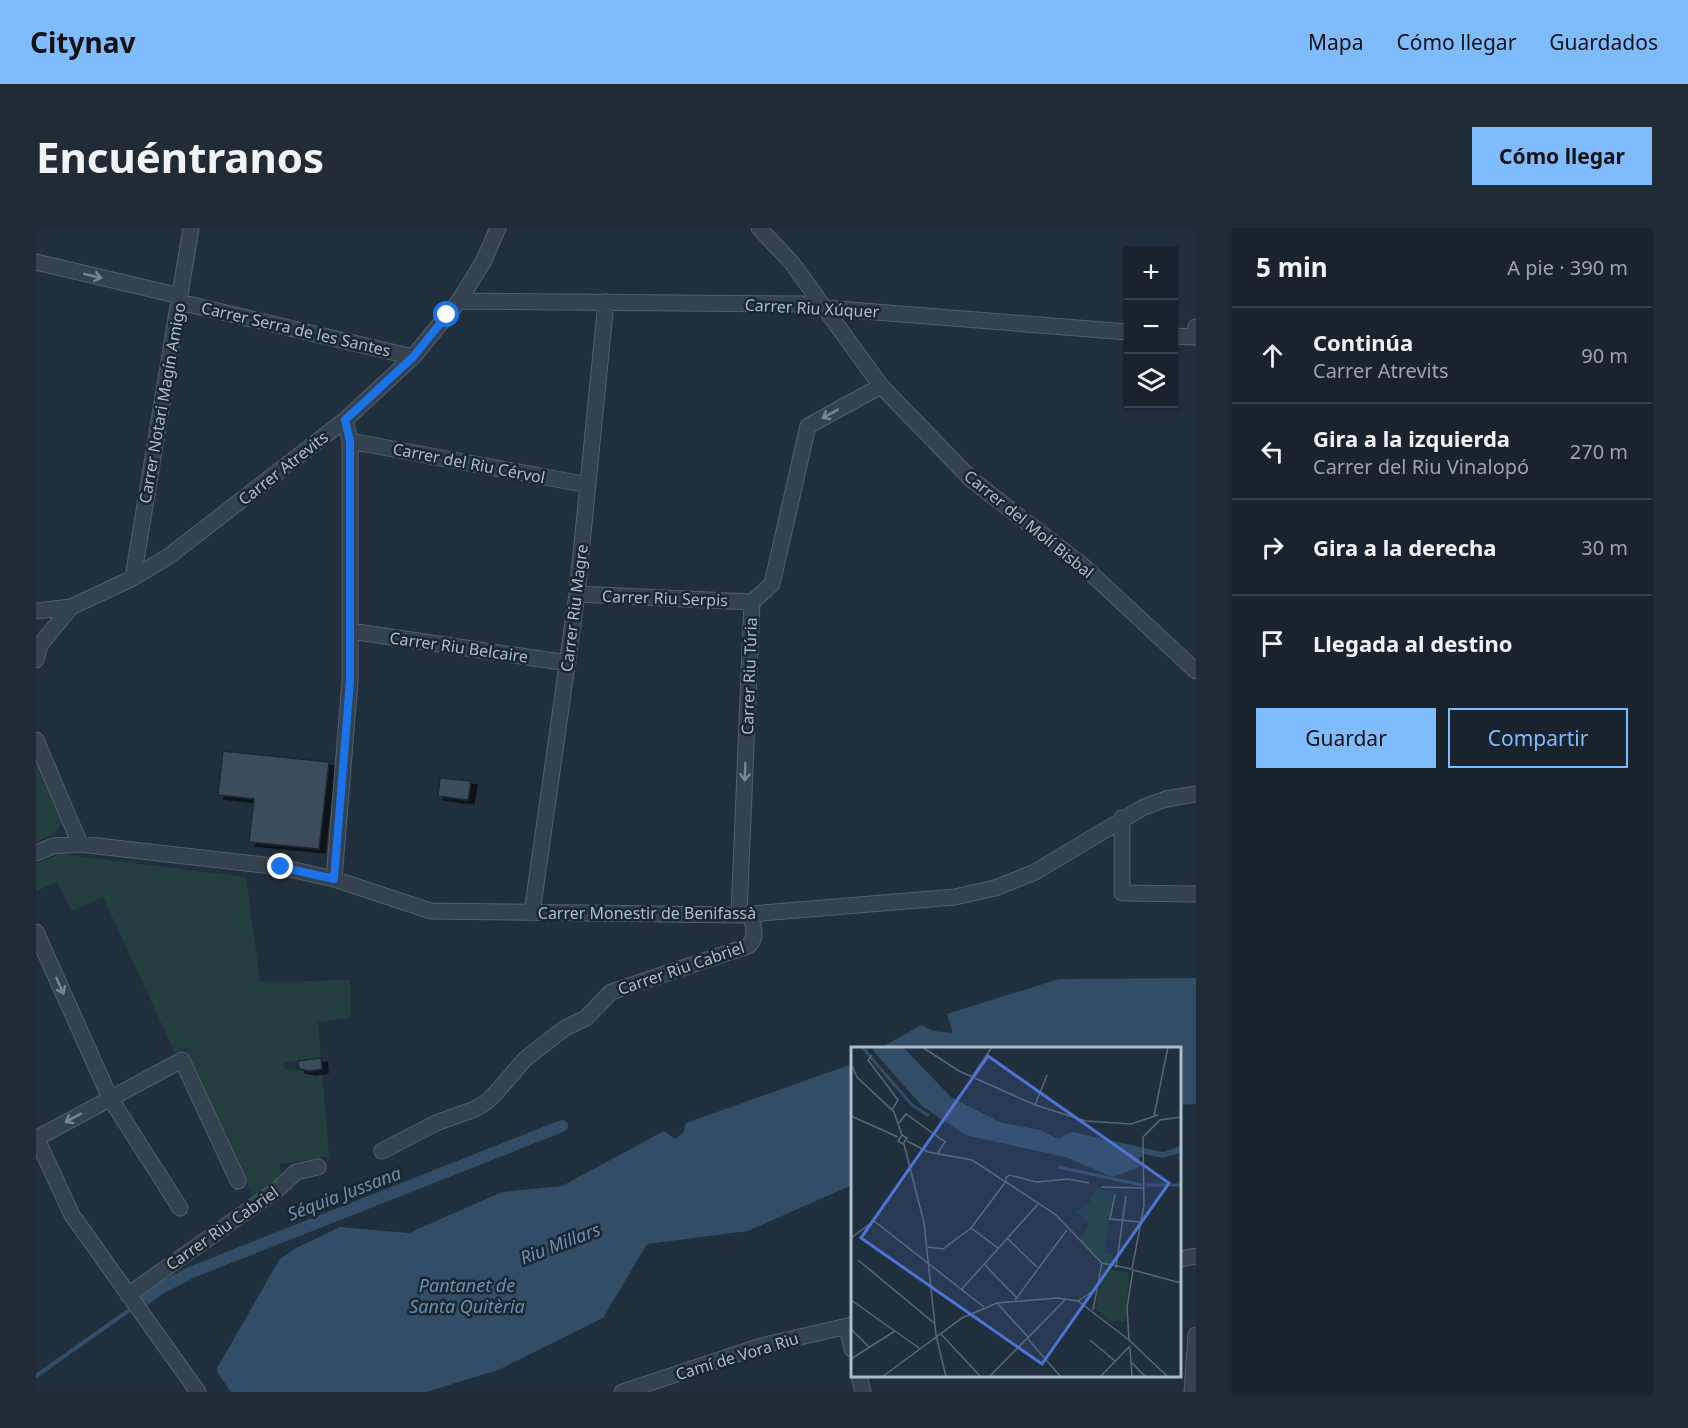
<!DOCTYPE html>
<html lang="es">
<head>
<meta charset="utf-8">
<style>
  :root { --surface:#18232e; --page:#212b36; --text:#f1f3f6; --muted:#9fa4aa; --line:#36404a; --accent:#7fbcff }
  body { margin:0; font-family:"Noto Sans",sans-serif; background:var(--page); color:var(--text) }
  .controls { position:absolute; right:18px; top:18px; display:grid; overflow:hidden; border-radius:0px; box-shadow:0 2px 4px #0004 }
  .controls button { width:54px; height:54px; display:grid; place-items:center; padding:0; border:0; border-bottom:2px solid var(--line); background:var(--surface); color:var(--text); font:30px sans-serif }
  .stop { position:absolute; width:18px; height:18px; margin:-14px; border:4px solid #1a73e8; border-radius:50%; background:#fff }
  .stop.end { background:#1a73e8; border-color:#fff; box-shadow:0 2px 6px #0008 }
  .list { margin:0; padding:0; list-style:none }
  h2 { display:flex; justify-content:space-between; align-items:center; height:78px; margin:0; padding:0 24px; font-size:26px }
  h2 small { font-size:20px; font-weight:400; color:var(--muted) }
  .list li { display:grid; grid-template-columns:39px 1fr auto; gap:18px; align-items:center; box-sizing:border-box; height:96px; padding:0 24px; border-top:2px solid var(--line) }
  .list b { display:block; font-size:22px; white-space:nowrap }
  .list p { margin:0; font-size:20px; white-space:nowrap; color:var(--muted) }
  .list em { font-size:20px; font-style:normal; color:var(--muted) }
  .actions { display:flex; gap:12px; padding:18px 24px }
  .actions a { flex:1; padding:14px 0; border:2px solid var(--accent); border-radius:0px; text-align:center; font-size:21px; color:var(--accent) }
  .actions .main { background:var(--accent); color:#111 }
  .icon { flex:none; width:33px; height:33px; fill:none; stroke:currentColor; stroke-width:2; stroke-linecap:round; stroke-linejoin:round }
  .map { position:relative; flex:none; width:1160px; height:1164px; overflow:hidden; border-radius:0px }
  header { display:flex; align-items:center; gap:36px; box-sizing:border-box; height:84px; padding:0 30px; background:var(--accent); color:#111 }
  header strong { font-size:28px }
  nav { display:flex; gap:33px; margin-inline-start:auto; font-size:21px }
  .intro { display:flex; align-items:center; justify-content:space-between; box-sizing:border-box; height:144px; padding:0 36px }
  h1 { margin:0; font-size:42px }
  .button { padding:15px 27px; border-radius:0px; background:var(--accent); color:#111; font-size:21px; font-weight:700 }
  main { display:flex; gap:36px; padding:0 36px }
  aside { flex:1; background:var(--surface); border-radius:0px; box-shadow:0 2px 4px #0004 }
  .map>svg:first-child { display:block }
  .green { fill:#223e3f }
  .water { fill:#314d67 }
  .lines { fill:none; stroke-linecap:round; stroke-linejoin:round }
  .stream { stroke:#314d67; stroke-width:4 }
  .canal { stroke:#314d67; stroke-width:12 }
  .building { fill:#3b4e5d; stroke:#1b2834; stroke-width:1.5; filter:url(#shadow) }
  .minor-casing { stroke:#525f6b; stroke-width:17 }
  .minor { stroke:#34414e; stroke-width:15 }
  .oneway { stroke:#788592 }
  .route { stroke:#1a73e8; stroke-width:8 }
  .labels { text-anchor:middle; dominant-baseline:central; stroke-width:5; stroke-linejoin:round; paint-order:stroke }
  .street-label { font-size:16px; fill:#afbcc9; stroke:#192632 }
  .water-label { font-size:18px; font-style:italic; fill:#6c90b0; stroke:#192632 }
  .inset-river { fill:none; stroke:#314d67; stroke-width:3 }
  .inset-road { fill:none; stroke:#596776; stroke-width:1.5 }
  .view { fill:#5074d3; fill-opacity:0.15; stroke:#5074d3; stroke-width:3 }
  .inset-edge { fill:none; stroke:#afbcc9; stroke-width:3 }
</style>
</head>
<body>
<header>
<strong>Citynav</strong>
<nav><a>Mapa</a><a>Cómo llegar</a><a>Guardados</a></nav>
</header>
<div class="intro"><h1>Encuéntranos</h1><a class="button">Cómo llegar</a></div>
<main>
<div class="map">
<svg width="1160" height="1164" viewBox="0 0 1160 1164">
  <defs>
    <filter id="shadow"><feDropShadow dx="6" dy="4" stdDeviation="0" flood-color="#0009"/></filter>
  </defs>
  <rect width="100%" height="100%" fill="#202f3e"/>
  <!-- green -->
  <path class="green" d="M0,532L27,592L19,605L0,614Z
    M23,626L210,649L224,754L314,752L315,790L282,794L285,830L248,835L249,842L286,841L293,929L244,936L245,952L218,971L150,820L139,825L67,669L36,683L21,654L0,663V636Z"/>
  <!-- water -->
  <path class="water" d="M1160,750V876L1144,877V820H844L886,797L897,803L917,805L911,786L1023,751Z
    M816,836V957L712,1003L611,1016L567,1090L462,1142L390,1164H195L180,1142L243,1032L258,1021L304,999L373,1005L466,964L526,958L628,903L639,911L647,905L650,895Z"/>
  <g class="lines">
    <!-- stream -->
    <path class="stream" d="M0,1148L95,1081"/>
    <!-- canal -->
    <path class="canal" d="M107,1073L123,1061L156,1044L526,898"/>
  </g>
  <!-- building -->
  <path class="building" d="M187,523L293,534L283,621L213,614L218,571L182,567Z
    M404,550L435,553L432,572L402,568Z
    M285,830L286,841L274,843L263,841L262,833Z"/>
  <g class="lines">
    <!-- minor casing -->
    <g class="minor-casing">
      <path id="minor" d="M723,0L756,35L845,158L936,252L1046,337L1160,443
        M0,34L144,68
        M423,73L768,76L789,80L1092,104
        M143,74L377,129
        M1138,108L1157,109L1160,99
        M314,213L552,257
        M97,350L155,0
        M541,366L716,374
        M0,383L35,379L97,350L133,328L309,192L377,129L423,73L447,34L462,0
        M314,403L532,435
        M0,432L4,417L35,379
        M0,512L44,616
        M1086,590V665L1160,666
        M0,625L17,618L44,616L245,639L298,651L395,683L703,687L919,669L959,660L999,644L1108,579L1130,571L1160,566
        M298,651L314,453V213L309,192
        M496,685L541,366L570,74
        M703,687L716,374L736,356L772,198L845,158
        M0,704L74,870L144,980
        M0,909L36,987L162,1164
        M1,910L146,832L202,953
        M346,923L400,895L439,881L449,875L459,866L489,831L529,800L550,790L575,764L712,718C722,710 717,698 715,686
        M1144,1031L1160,1028
        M92,1067L242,961L260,944L282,939
        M811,1098L816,1121
        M823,1148L827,1164
        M586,1164L725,1118L816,1097
        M1156,1164L1160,1107"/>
    </g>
    <!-- minor -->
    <use href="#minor" class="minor"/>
  </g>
  <!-- one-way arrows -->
  <defs><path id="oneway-shaft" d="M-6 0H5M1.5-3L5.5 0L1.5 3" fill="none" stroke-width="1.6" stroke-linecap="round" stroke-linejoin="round" transform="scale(1.5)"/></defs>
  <g class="oneway">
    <use href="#oneway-shaft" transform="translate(57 48) rotate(13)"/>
    <use href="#oneway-shaft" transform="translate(794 186) rotate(151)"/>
    <use href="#oneway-shaft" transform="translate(709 544) rotate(92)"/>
    <use href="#oneway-shaft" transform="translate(24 758) rotate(66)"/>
    <use href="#oneway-shaft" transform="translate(37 890) rotate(151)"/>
  </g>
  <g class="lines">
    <!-- route -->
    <path class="route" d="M245,639L298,651L314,453V213L309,192L377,129L411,87"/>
  </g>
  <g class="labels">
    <!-- street labels -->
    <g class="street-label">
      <text transform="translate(776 80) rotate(3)">Carrer Riu Xúquer</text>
      <text transform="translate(260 101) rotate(13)">Carrer Serra de les Santes</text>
      <text transform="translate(126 175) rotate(-80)">Carrer Notari Magín Amigo</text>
      <text transform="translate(433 235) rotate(11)">Carrer del Riu Cérvol</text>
      <text transform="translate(247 240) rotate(-38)">Carrer Atrevits</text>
      <text transform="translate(993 296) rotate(39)">Carrer del Molí Bisbal</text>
      <text transform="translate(629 370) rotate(2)">Carrer Riu Serpis</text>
      <text transform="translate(538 380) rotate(-83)">Carrer Riu Magre</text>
      <text transform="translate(423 419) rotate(8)">Carrer Riu Belcaire</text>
      <text transform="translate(713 448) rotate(-88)">Carrer Riu Túria</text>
      <text x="611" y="685">Carrer Monestir de Benifassà</text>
      <text transform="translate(645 740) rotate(-19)">Carrer Riu Cabriel</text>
      <text transform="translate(186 1000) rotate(-35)">Carrer Riu Cabriel</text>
      <text transform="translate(701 1128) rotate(-17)">Camí de Vora Riu</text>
    </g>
    <!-- water labels -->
    <g class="water-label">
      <text transform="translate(308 965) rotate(-21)">Séquia Jussana</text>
      <text transform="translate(524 1015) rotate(-21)">Riu Millars</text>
      <text x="431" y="1057">Pantanet de<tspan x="431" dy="21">Santa Quitèria</tspan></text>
    </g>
  </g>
  <!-- overview -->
  <g transform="translate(815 819)">
    <rect width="330" height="330" fill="#202f3e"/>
    <path d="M247,140L255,145L263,142L254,205L260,207L264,219L256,217L229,193L238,175L224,166L237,157L243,160L238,155ZM251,222L275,224L278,229L274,275L258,274L245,262Z" fill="#223e3f"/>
    <path d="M19,0H52L100,50L148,75L189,83L207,92L221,85L312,105L330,99V106L312,111L294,107L288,111V120L262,130L214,110L114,88L71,59Z" fill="#314d67"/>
    <path class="inset-river" d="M11,0L61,58L78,69M207,120L291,138M295,138H330"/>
    <path class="inset-road" d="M71,0L108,24L184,58L235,74L280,77L307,68M21,8L17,13L47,53L41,63M0,17L6,30L43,65L51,88L56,91L52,97L47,94L51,88M121,30L141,0M184,58L196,28M0,69L47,90M303,69L317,0M48,76L55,67L94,95L87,106M56,94L77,105L121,113L204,167L251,216L281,222M53,97L73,176L85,288L95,330M154,132L158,128L185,135L217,132L238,136M250,140L293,141M264,147L259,172L290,175M120,181L147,201M0,191L23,174L133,260M156,191L186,220M77,200L92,202L120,181L156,133M7,213L83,276M133,217L165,250M265,221L275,149M281,222L293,159L292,90L309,73L330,70M282,223L330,236M110,243L188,156M0,253L68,301M164,253L216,183M227,254L245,242M146,256L177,290M242,263L251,216M0,282L18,300M89,286L130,330M176,291L210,330M239,293L264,314M278,293L276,261L282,223M278,293L317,330M279,301L281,330M0,312L44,284M281,316L295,330M31,330L111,271L146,256L206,251L227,254L278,293M138,330L214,253M249,330L279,299"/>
    <path class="view" d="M137,9L318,136L191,317L10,191Z"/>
    <rect width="330" height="330" class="inset-edge"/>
  </g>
</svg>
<div class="controls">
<button>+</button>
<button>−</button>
<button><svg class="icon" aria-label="layers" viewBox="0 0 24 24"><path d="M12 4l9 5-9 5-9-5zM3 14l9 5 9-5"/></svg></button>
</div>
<div class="stop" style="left:411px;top:87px"></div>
<div class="stop end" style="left:245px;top:639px"></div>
</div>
<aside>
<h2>5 min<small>A pie · 390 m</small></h2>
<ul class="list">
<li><svg class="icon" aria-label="ahead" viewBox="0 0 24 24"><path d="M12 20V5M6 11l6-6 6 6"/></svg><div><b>Continúa</b><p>Carrer Atrevits</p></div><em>90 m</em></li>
<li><svg class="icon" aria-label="left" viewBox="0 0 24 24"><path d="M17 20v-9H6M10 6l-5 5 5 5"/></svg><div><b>Gira a la izquierda</b><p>Carrer del Riu Vinalopó</p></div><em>270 m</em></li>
<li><svg class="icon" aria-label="right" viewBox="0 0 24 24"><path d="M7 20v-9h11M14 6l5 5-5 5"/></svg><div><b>Gira a la derecha</b></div><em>30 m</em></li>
<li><svg class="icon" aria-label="arrive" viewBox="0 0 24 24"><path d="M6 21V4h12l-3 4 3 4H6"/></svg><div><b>Llegada al destino</b></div></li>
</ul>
<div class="actions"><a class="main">Guardar</a><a>Compartir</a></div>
</aside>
</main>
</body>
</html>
